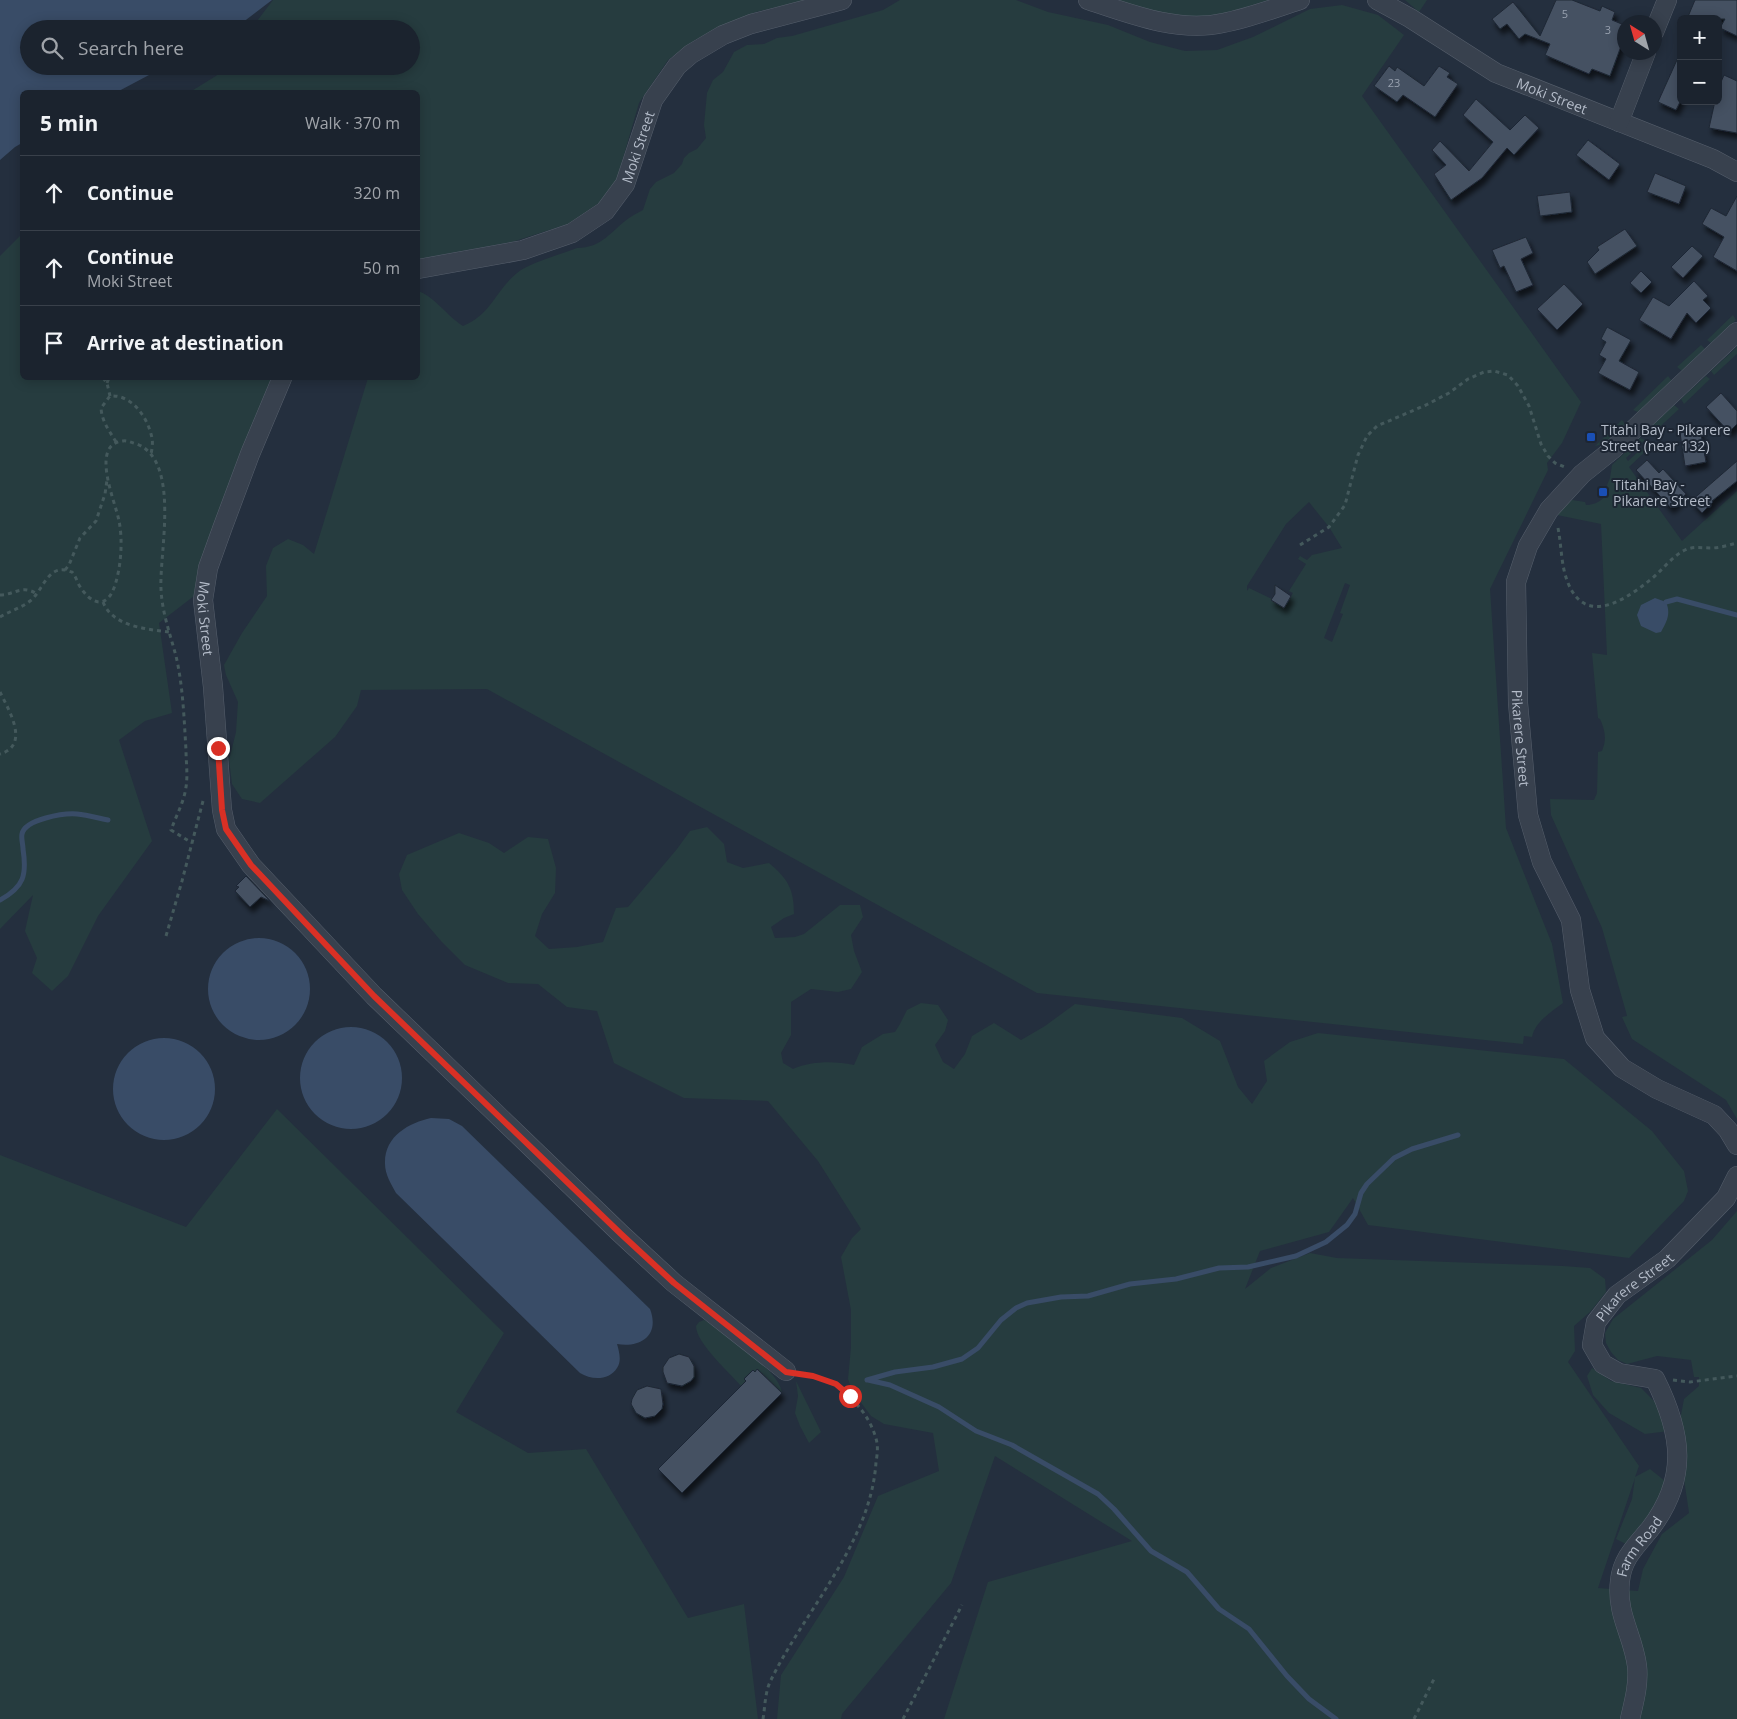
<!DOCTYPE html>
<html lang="en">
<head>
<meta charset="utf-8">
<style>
  :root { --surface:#1b232e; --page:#242b36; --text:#f1f3f6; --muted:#a0a4aa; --line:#39404a }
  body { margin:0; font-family:"Open Sans",sans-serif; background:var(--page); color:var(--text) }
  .controls { position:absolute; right:15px; top:15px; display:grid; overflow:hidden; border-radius:8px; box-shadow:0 2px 12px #0003 }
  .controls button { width:45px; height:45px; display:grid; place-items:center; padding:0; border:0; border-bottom:1px solid var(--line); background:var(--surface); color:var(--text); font:25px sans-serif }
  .compass { position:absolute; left:1617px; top:15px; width:45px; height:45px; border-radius:50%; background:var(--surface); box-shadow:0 2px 12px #0003; rotate:323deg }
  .stop { position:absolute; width:15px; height:15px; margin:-11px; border:4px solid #d93025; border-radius:50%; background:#fff }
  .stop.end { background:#d93025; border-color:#fff; box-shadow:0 1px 5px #0008 }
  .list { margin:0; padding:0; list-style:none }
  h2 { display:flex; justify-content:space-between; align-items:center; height:65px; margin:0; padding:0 20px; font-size:21px }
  h2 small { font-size:16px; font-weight:400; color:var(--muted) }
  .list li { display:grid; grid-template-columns:32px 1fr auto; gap:15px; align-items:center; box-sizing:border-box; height:75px; padding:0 20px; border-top:1px solid var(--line) }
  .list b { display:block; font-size:19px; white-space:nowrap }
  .list p { margin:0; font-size:16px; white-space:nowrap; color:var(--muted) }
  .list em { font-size:16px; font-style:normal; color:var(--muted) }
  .icon { flex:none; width:28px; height:28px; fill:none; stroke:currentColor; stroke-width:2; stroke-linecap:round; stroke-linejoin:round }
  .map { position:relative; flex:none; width:1737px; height:1719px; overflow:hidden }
  .search { position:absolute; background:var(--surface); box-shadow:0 2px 12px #0003; left:20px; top:20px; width:400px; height:55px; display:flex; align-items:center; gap:12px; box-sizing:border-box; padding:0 18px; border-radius:28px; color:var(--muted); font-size:19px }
  .panel { position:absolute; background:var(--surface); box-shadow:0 2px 12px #0003; left:20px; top:90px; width:400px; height:290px; border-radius:8px }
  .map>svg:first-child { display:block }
  .green { fill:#263c3f; fill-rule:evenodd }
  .water { fill:#394c67 }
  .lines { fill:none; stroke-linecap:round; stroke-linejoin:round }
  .stream { stroke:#394c67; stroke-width:5 }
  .building { fill:#455162; stroke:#1f2835; filter:url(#shadow) }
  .minor-casing { stroke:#565f6c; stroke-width:20 }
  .path { stroke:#44595c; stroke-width:3; stroke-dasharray:4 4; stroke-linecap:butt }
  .minor { stroke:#38414e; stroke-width:19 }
  .route { stroke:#d93025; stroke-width:6 }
  .transit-dot { fill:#1a4fb4; stroke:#1d2633; stroke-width:2 }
  .labels { text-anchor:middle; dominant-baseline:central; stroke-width:4; stroke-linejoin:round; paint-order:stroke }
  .number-label { font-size:11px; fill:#98a1af }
  .street-label { font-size:14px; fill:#b4bcc9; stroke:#1d2633 }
  .poi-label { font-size:14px; fill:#b4bcc9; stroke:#1d2633; text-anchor:start }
</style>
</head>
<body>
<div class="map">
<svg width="1737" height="1719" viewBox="0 0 1737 1719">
  <defs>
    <filter id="shadow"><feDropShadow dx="3" dy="5.5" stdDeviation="2.5" flood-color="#0009"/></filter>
  </defs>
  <rect width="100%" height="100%" fill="#242f3e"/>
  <!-- green -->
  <path class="green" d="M273,0H807L756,12L721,27L695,40L668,60L639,103L616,182L599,203L568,224L512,242L418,259V92H190L232,66H411V29H251Z
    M900,0H1016L1048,12L1108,25L1150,42L1185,51L1217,50L1253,37L1310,9L1342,5L1378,15L1404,35L1362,96L1581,402L1562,443L1547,463L1548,470L1490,589L1506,828L1552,944L1563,1003C1551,1012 1535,1022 1532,1037L1524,1036L1523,1044L1037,993L487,689L361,690L357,706L335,737L260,803L242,799L232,784L229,760L236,732L238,702L226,675L224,665L242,633L267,596L266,566L273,548L288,539L303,545L314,554L368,378H418V291C435,297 447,316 463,326C493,313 494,292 517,273C529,263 562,254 577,248C602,248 611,231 629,218C633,215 638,213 643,210L650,189L656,182L674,173L682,164L684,158L689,153L697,149L706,138L704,125L707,93L713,80L723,72L734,52L747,45L764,44L777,38L792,36L883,10ZM1309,502L1329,527L1342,548L1312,555L1307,560L1300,556L1298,559L1306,564L1289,591L1293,593L1284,608L1272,599L1249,588L1247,591V586L1286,524ZM1345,583L1350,585L1340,613L1343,614L1332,642L1324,638Z
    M1115,0H1269C1242,8 1215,18 1186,18C1163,18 1138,7 1115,0Z
    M1405,0H1427L1419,12Z
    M22,234V378H272L198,571L194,596L159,623L172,713L145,721L119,740L152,841L98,916L68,976L52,991L32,973L37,958L25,931L33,895L0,929V256Z
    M1733,315L1736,320L1711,343L1707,340Z
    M1701,345L1705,349L1682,371L1677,367Z
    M1737,347V354L1714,375L1711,371Z
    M1668,376L1672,381L1638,412L1633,410Z
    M1706,376L1710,379L1684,404L1681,399Z
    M1674,405L1679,409L1652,434L1648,429Z
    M1622,420L1625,424L1604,444L1595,446Z
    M1640,438L1645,440L1626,458L1628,461L1648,443L1651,446L1629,467L1682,541L1737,491V1119L1726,1100L1632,1039L1622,1017L1627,1016L1626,1012L1602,928L1551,815L1550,799L1594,800L1597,793L1598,752L1602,751C1607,739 1605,730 1600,719L1598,718L1592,653L1607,655L1601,524L1557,515L1569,501L1572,500L1585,502L1586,505C1596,505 1603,500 1608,492L1605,490L1610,478L1612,465Z
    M707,827L724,844L727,862L743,868L769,863C788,879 794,889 794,914L784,918L771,927L775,938L795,937L804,934L840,905H860L863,917L851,935L854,951L862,972L851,989L838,992L811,989L791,1002V1035L781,1053L783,1063L793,1069C812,1061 834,1061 854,1065L862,1047L883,1034L895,1032L900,1024L907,1010L921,1003L938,1005L948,1020L945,1031L935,1045L943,1062L954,1069L965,1054L972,1036L994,1023L1021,1040L1045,1026L1075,1004L1182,1018L1220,1041L1238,1087L1252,1104L1267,1081L1264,1061L1290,1042L1318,1033L1564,1059L1652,1131L1684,1171L1688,1191L1684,1201L1629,1258L1368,1225L1353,1198L1329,1232L1260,1251L1245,1289L1271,1268L1310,1253L1337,1258L1563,1266L1590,1268L1605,1279L1606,1292L1590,1312L1574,1326L1575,1351L1568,1362L1639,1466L1635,1477L1650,1469L1665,1481L1663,1496L1648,1518L1626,1544L1616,1539L1632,1499L1635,1478L1598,1588L1638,1591L1643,1569L1662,1534L1689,1513L1684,1479V1445L1680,1420L1684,1399L1699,1386V1377H1694L1691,1360L1657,1356L1627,1364L1618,1360L1611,1352L1606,1343L1605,1333L1613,1319L1712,1240L1737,1211V1719H944L988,1582L1132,1541L995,1456L951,1583L842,1714L841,1719H777L781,1675L844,1577L878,1496L939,1471L933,1433L884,1424L871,1416L853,1392L848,1379L851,1347V1310L841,1257L852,1238L861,1229L818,1161L768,1101L684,1098L614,1063L597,1011L567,1007L538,984L508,983L465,965L441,941L418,914L402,890L399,874L407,855L459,833L489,843L504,853L528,837L548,839L556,868L555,893L542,914L535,936L549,949L577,947L603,942L616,908L628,907L677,849L690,831Z
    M277,1109L504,1333L456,1412L528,1453L586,1449L688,1618L744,1604L758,1719H0V1155L186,1227Z
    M704,1320L708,1322C726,1335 780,1371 782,1393L758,1369L755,1372L753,1370L744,1378L746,1381L741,1386C730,1373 696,1343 696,1326L699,1322Z
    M1592,1368L1611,1381L1641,1388L1659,1406L1669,1431L1645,1434L1609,1413L1593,1395L1587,1376Z
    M796,1381L821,1432L809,1443L800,1426L795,1413L798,1396Z"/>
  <!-- water -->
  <path class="water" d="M0,0H272L234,29H29V66H166L117,92H22V143L15,147L0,160Z
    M1655,598L1666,602C1671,614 1667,621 1661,632L1656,633L1641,626L1637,615L1641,605Z
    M208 989a51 51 0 1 1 102 0a51 51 0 1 1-102 0Z
    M300 1078a51 51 0 1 1 102 0a51 51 0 1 1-102 0Z
    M113 1089a51 51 0 1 1 102 0a51 51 0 1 1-102 0Z
    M431,1118L449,1119L462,1126L650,1309C660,1335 641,1348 617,1344C619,1351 622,1361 617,1368C609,1381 591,1380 580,1373L396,1193C391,1184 385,1174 385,1164C384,1136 409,1123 431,1118Z"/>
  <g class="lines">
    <!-- stream -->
    <path class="stream" d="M1666,602L1677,599L1737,615
      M0,900C24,887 27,875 23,849C23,844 21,839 22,834C25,819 64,813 77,814C87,815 98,818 108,820
      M867,1380L895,1372L933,1367L962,1359L978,1348L1001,1320L1016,1308L1027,1303L1061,1297L1088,1296L1130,1284L1176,1279L1219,1268L1248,1267L1296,1256L1326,1242L1347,1225L1355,1214L1361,1193L1367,1184L1394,1158L1412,1149L1458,1135
      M868,1380L890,1385L939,1407L976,1431L1012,1445L1098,1494L1114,1509L1151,1551L1187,1572L1219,1609L1249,1629L1287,1676L1309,1699L1336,1719"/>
  </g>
  <!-- building -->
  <path class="building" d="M1556,0H1572L1600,11L1602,6L1615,12L1612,20L1624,25V38L1610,76L1592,69L1589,74L1545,55L1550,44L1525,34L1519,39L1507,24L1500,29L1492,19L1513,2L1540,36Z
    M1695,0H1737V36L1720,28L1725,19H1687Z
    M1681,51V100L1676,110L1658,102Z
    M1389,66L1395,71L1397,67L1424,86L1439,66L1450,73L1447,77L1458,84L1435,117L1403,95L1397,102L1374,86Z
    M1724,75L1737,81V133L1709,128L1715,101H1718V89Z
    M1476,99L1510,130L1525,115L1539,128L1514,155L1507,148L1482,178L1451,200L1434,174L1446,165L1432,150L1440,141L1469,171L1493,142L1463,115Z
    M1588,140L1620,164L1609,180L1576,155Z
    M1655,173L1686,186L1679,204L1647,192Z
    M1570,192L1572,212L1540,216L1537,196Z
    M1737,196V271L1713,257L1724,237L1702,224L1711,208L1726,216Z
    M1625,229L1637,246L1595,274L1587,262L1599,250L1597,247Z
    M1526,237L1533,253L1521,259L1533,285L1516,292L1504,266L1500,268L1492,250Z
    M1692,246L1703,256L1683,278L1671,267Z
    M1641,271L1652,282L1641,293L1630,283Z
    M1694,281L1708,296L1703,300L1711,308L1696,323L1687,313L1671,339L1639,320L1653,297L1669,306Z
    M1564,284L1583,304L1557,330L1537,309Z
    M1607,327L1631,340L1619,361L1639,372L1630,390L1598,373L1606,359L1599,355L1606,342L1601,339Z
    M1721,393L1737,411V424L1729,432L1706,407Z
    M1700,429L1706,462L1685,466L1680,433Z
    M1647,460L1659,473L1663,469L1686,494L1671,508L1636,470Z
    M1737,461V481L1712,501L1713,502L1702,513L1691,501Z
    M1275,585L1291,596L1284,608L1271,600L1275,594Z
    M246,876L270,901L261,897L250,907L235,891L239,887L236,886Z
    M679,1354L689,1357L694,1366V1377L691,1381L682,1386L667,1383L663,1372V1367L669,1358Z
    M757,1369L782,1393L682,1493L658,1469L746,1381L744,1379L753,1370L755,1372Z
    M647,1386L661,1389L663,1404L662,1409L655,1416L645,1418L636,1413L631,1404L632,1399L637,1390Z"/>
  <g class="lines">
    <!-- minor casing -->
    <g class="minor-casing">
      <g id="minor">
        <path d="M1088,0C1130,14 1178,33 1223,23C1249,18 1275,8 1300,0"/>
        <path id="s1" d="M1377,0L1410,18L1496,73L1713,159L1737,172"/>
        <path d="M1654,32L1667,0"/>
        <path d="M1619,122L1646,52"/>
        <path id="s2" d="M418,269L523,250L572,233L605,211L625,184L653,100L677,66L691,54L723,35L751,24L842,0"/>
        <path id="s3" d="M1737,332L1612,450L1582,474L1549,510L1528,546L1516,582L1518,703L1528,815L1542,862L1571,920L1580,990L1595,1038L1622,1068L1657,1089L1714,1115L1728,1130L1737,1145"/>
        <path id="s4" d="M282,378L250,454L222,529L208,568L203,600L213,687L222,810L226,829L251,865L374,996L621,1234L674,1283L786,1371"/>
        <path id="s5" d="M1630,1719C1634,1702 1639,1684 1637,1666C1633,1635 1616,1614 1620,1581C1622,1558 1637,1545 1650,1529C1689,1478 1682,1433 1655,1379L1619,1373L1603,1364L1592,1345L1596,1322L1617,1295L1667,1259L1726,1198L1737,1176"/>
      </g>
    </g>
    <!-- path -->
    <path class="path" d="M103,378L107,383L110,396
      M107,383L109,378
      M116,442C109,430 102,422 101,408L110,396C132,394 148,418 152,438C153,443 152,449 151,454
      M1558,528C1561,543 1561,559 1565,574C1580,627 1619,605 1650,580C1662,571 1671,557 1685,550C1693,546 1702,548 1711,548C1720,548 1729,545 1737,543
      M1300,545L1329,527L1345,505L1358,455L1367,436L1377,426L1426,405L1449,393L1468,379L1484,372L1494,371L1508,375L1518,386L1529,406L1541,444L1548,456L1555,463L1567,468
      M65,570L69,565L80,538L96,521L105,494L107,480
      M0,595C14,595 22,584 37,594
      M103,602C113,627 147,629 169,632
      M0,617C10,611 21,608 30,601C42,592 47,567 65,570C66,570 71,572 72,572C75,575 77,581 79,585C91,605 107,610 115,585C121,567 123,540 119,521C116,503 89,444 123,441C127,440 132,443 137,444C181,462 159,553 161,589C162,612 170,634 176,656C183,686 184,718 186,750C186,762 188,775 186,787C184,802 176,816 171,830L192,843
      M0,692C8,709 31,745 0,754
      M166,936L182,881L203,801
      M1673,1380L1690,1382L1737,1376
      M763,1719C765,1707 765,1693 770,1682C804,1611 871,1543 876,1462C877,1456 878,1449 877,1443C875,1431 867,1416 859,1407C841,1385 829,1379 801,1374
      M903,1719L962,1605
      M1414,1719L1434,1679"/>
    <!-- minor -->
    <use href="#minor" class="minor"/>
  </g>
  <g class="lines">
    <!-- route -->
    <path class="route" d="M218,748L222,810L226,829L251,865L374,996L621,1234L674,1283L786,1372L813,1376L836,1384L850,1396"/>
  </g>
  <!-- markers -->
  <g class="transit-dot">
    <rect x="1586" y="432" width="10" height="10" rx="2.5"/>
    <rect x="1598" y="487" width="10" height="10" rx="2.5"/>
  </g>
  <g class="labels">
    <!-- number labels -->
    <g class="number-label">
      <text x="1565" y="13">5</text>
      <text x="1608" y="29">3</text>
      <text x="1394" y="82">23</text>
    </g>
    <!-- street labels -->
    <g class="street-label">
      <text stroke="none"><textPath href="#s1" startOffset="200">Moki Street</textPath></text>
      <text stroke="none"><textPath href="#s2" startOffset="271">Moki Street</textPath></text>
      <text stroke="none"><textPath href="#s4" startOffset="255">Moki Street</textPath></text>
      <text stroke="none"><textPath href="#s3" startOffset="495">Pikarere Street</textPath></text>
      <text stroke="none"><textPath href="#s5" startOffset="515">Pikarere Street</textPath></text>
      <text stroke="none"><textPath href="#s5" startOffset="181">Farm Road</textPath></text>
    </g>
    <!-- poi labels -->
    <g class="poi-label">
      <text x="1601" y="429">Titahi Bay - Pikarere<tspan x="1601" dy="16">Street (near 132)</tspan></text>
      <text x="1613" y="484">Titahi Bay -<tspan x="1613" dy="16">Pikarere Street</tspan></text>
    </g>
  </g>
</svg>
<div class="controls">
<button>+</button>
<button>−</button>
</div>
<svg class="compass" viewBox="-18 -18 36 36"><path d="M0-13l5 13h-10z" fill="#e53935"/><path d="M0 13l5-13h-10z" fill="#a0a4aa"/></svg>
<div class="stop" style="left:850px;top:1396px"></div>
<div class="stop end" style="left:218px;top:748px"></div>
<div class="search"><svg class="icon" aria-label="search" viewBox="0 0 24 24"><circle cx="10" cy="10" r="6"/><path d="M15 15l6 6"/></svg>Search here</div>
<section class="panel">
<h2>5 min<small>Walk · 370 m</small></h2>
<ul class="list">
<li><svg class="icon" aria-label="ahead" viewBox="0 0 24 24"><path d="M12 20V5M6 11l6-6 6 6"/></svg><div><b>Continue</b></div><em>320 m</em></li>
<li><svg class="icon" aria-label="ahead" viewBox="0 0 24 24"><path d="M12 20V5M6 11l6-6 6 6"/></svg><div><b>Continue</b><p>Moki Street</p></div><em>50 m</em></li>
<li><svg class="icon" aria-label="arrive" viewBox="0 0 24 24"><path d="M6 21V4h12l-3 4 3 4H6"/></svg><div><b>Arrive at destination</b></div></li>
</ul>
</section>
</div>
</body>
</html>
